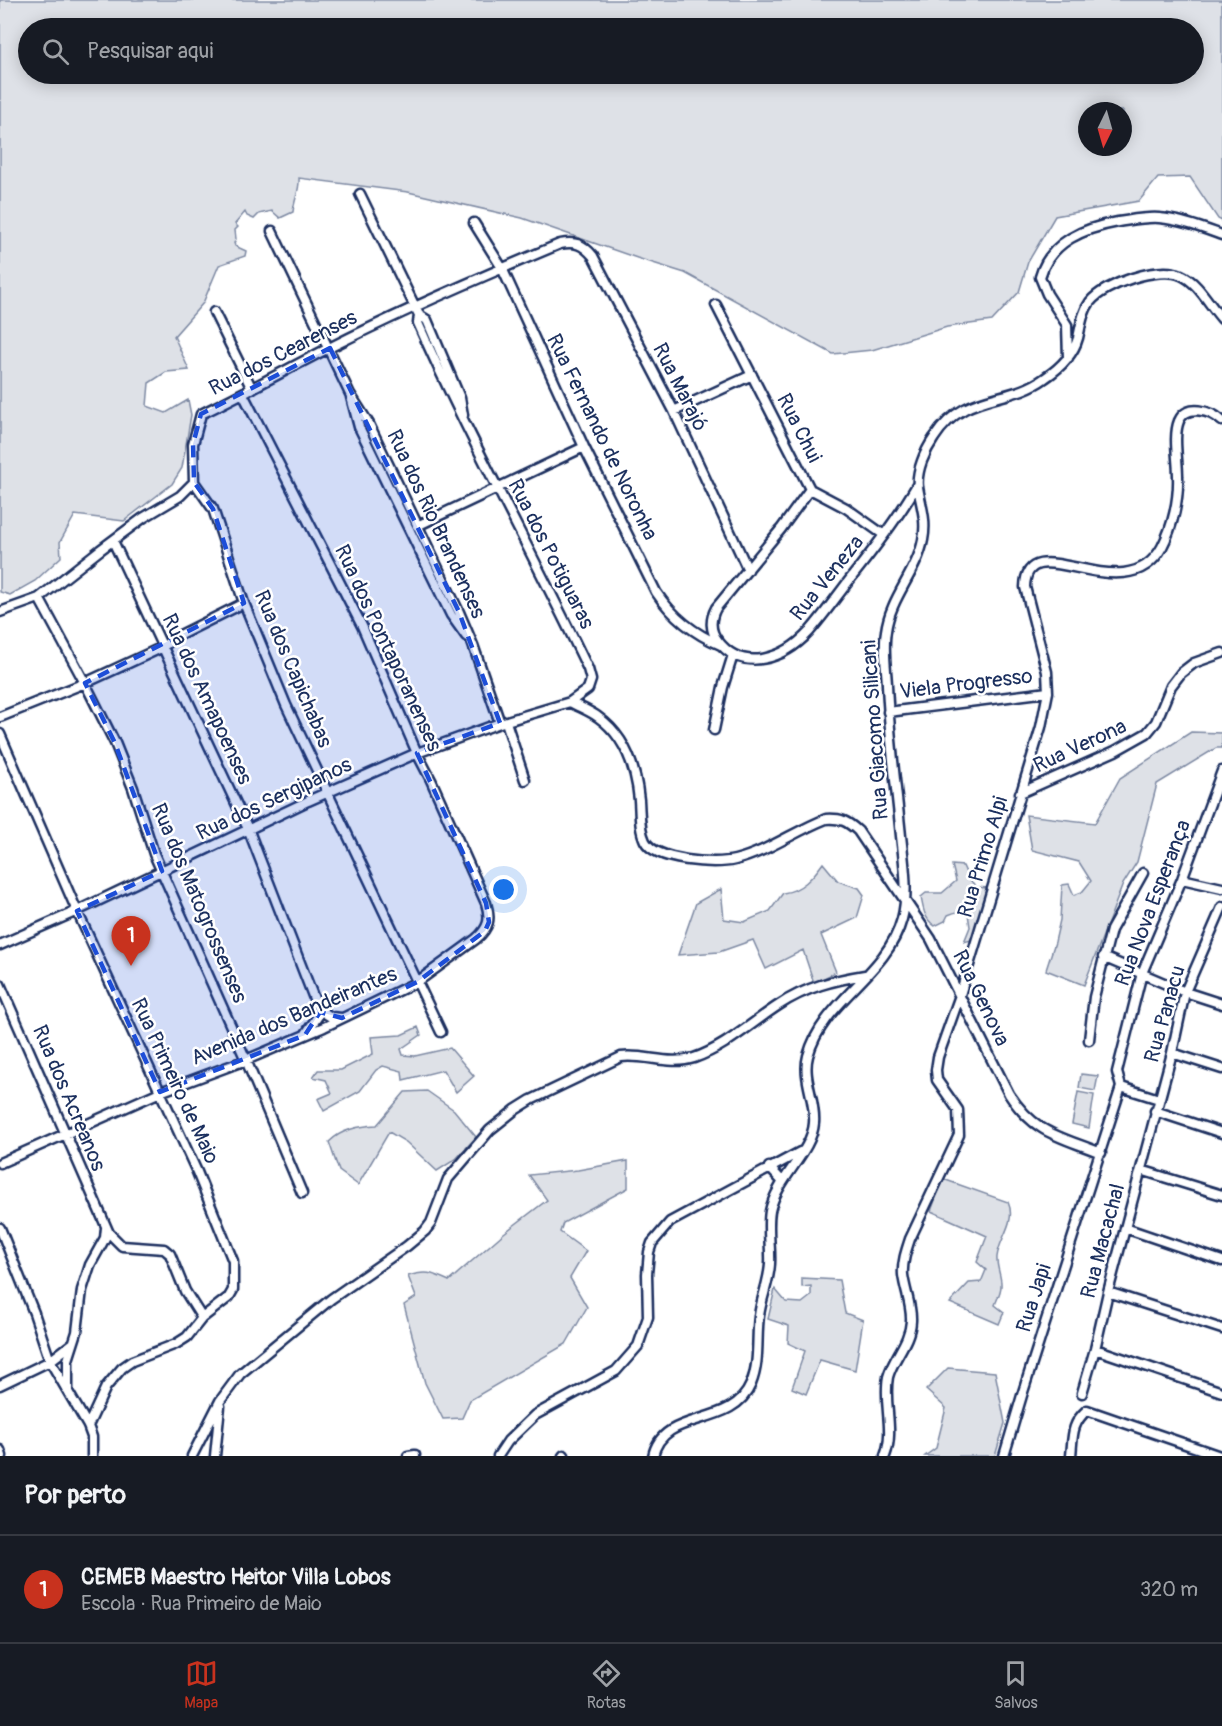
<!DOCTYPE html>
<html lang="pt">
<head>
<meta charset="utf-8">
<style>
  :root { --surface:#171b24; --page:#20242c; --text:#f1f3f6; --muted:#9ea1a6; --line:#363941; --accent:#c8321e }
  body { margin:0; font-family:Pangolin,sans-serif; background:var(--page); color:var(--text) }
  .compass { position:absolute; left:1078px; top:102px; width:54px; height:54px; border-radius:50%; background:var(--surface); box-shadow:0 3px 15px #0003; rotate:185deg }
  .you { position:absolute; left:504px; top:890px; width:21px; height:21px; margin:-15px; border:4px solid #fff; border-radius:50%; background:#1a73e8; box-shadow:0 0 0 9px #1a73e833 }
  .badge { display:grid; place-items:center; width:39px; height:39px; border-radius:50%; background:var(--accent); color:#fff; font-size:20px; font-weight:700 }
  .pin { position:absolute; translate:-50% -50px; filter:drop-shadow(0 2px 3px #0008) }
  .pin::after { content:''; position:absolute; top:32px; width:21px; height:18px; background:inherit; clip-path:polygon(0 0,100% 0,50% 100%) }
  .list { margin:0; padding:0; list-style:none }
  h2 { display:flex; justify-content:space-between; align-items:center; height:78px; margin:0; padding:0 24px; font-size:26px }
  h2 small { font-size:20px; font-weight:400; color:var(--muted) }
  .list li { display:grid; grid-template-columns:39px 1fr auto; gap:18px; align-items:center; box-sizing:border-box; height:108px; padding:0 24px; border-top:2px solid var(--line) }
  .list b { display:block; font-size:22px; white-space:nowrap }
  .list p { margin:0; font-size:20px; white-space:nowrap; color:var(--muted) }
  .list em { font-size:20px; font-style:normal; color:var(--muted) }
  .icon { flex:none; width:33px; height:33px; fill:none; stroke:currentColor; stroke-width:2; stroke-linecap:round; stroke-linejoin:round }
  .map { position:relative; flex:none; width:1222px; height:1456px; overflow:hidden }
  .search { position:absolute; background:var(--surface); box-shadow:0 3px 15px #0003; left:18px; right:18px; top:18px; height:66px; display:flex; align-items:center; gap:15px; box-sizing:border-box; padding:0 21px; border-radius:33px; color:var(--muted); font-size:22px }
  .sheet { height:186px; background:var(--surface) }
  nav { display:flex; justify-content:space-around; align-items:center; box-sizing:border-box; height:84px; border-top:2px solid var(--line); background:var(--surface); font-size:16px; color:var(--muted) }
  nav a { display:grid; justify-items:center; gap:3px }
  nav .on { color:var(--accent) }
  .map>svg:first-child { display:block }
  .green { fill:#dee1e7; stroke:#7c88a2; stroke-width:1.5; fill-rule:evenodd }
  .lines { fill:none; stroke-linecap:round; stroke-linejoin:round }
  .minor-casing { stroke:#1b2f5e; stroke-width:13 }
  .minor { stroke:#fff; stroke-width:8 }
  .marked { fill:#1d4ed8; fill-opacity:0.2; stroke:#1d4ed8; stroke-width:4.5; stroke-dasharray:12 8; stroke-linejoin:round }
  .labels { text-anchor:middle; dominant-baseline:central; stroke-width:5; stroke-linejoin:round; paint-order:stroke }
  .street-label { font-size:21px; fill:#1b2f5e; stroke:#fff }
</style>
</head>
<body>
<div class="map">
<svg width="1222" height="1456" viewBox="0 0 1222 1456">
  <rect width="100%" height="100%" fill="#fff"/>
  <filter id="ink" filterUnits="userSpaceOnUse"><feTurbulence type="fractalNoise" baseFrequency=".0167" numOctaves="2"/><feDisplacementMap in="SourceGraphic" scale="12" xChannelSelector="R" yChannelSelector="G"/><feConvolveMatrix kernelMatrix="1 2 1 2 8 2 1 2 1" color-interpolation-filters="sRGB"/></filter>
  <g filter="url(#ink)">
    <!-- green -->
    <path class="green" d="M0,0H1222V221L1218,219L1190,177L1158,178L1139,201L1055,216L1028,262L1019,292L992,321L947,327L872,350L833,354L685,273L637,258L522,218L408,192L299,178C300,190 294,200 293,212L280,218L272,211L259,214L254,219L247,216L245,212L235,224L238,227L235,230L236,239L234,243L235,246L246,251L245,256L219,265L203,303L174,336L189,370L166,372L149,383L147,406L166,413L188,400L191,415L182,468L172,484L124,521L75,515L60,542L61,557L35,581L10,595L0,592ZM1194,28V74H28V28ZM1087,111H1123V147H1087Z
      M1191,732L1222,733V748H1216L1157,784L1137,862L1123,884L1084,985L1046,970L1055,942L1060,920L1062,885L1069,884L1074,895L1082,892L1091,881L1079,862L1032,850L1026,815L1095,823L1120,778Z
      M823,863L838,881L859,888L864,895L857,918L821,935L836,972L814,983L803,950L766,969L753,940L719,952L678,955L696,903L721,889L724,919L744,922L770,911L783,893C801,891 813,877 823,863Z
      M952,865L963,866L968,877L976,887L988,888L975,939L964,942L970,927L968,914C961,910 955,912 948,915L945,921L935,926C925,920 923,909 921,897L926,893H942L956,881Z
      M418,1027L421,1035L401,1049L403,1055L415,1056L450,1048L474,1076L456,1092L443,1070L403,1080L402,1071L383,1066L376,1070L360,1091L324,1111L318,1099L332,1093L326,1080L313,1077L318,1070H341L373,1054L371,1037L401,1035Z
      M1081,1074L1098,1076L1095,1091L1079,1088Z
      M427,1091L454,1110L476,1137L456,1159L437,1171L406,1142L389,1132L358,1185L339,1171L329,1142C342,1129 360,1126 377,1125L405,1092Z
      M1078,1092L1094,1095L1089,1128L1072,1124Z
      M628,1161V1188L563,1223L560,1232L586,1251L570,1278L587,1307L566,1344L470,1400L462,1418L443,1419L425,1383L404,1305L416,1297L408,1276C427,1270 432,1273 449,1281L504,1233L547,1200L529,1175L578,1170Z
      M943,1179L1008,1202C1017,1222 999,1238 997,1257C996,1267 1002,1277 1001,1286C1001,1292 997,1299 995,1305L1004,1312L999,1324L950,1303L969,1283L981,1282L986,1270L977,1262L987,1236L931,1211Z
      M802,1278L839,1280L845,1313L863,1320L855,1370L820,1360L806,1394L792,1388L805,1351L788,1343L789,1326L768,1319L775,1289L786,1302L802,1303L811,1296V1286L802,1287Z
      M948,1368L995,1372L1005,1423L995,1456H925L936,1448L946,1408L926,1390Z"/>
    <g class="lines">
      <!-- minor casing -->
      <g class="minor-casing">
        <path id="minor" d="M360,194L419,315L427,320L460,398L463,415
          M474,223L502,268L584,447L656,592C672,616 694,634 721,645
          M272,231L350,394L369,424L459,612L473,645L500,723
          M716,305L810,489L846,508L884,535
          M214,312L252,389
          M1068,358L1067,325L1047,294L1040,277C1050,241 1085,228 1118,222C1132,220 1145,217 1159,218C1181,220 1202,228 1222,235
          M351,397L359,427L451,615L466,636
          M674,411L752,375
          M810,489L781,529L716,608C710,619 710,631 718,641C743,674 785,658 809,632C824,615 837,596 851,578C875,548 898,518 917,485
          M417,526L584,447
          M113,541L249,831L318,1009
          M39,598L85,683L115,743L133,788L154,854L246,1060L302,1193
          M0,612L39,598L100,550L143,518L180,496L194,482
          M570,702C579,707 590,711 598,717C625,736 636,769 639,800C640,813 639,829 645,841C655,861 715,865 735,860C767,852 795,831 826,819C841,818 847,821 858,831L931,939L1009,1094C1035,1134 1059,1136 1101,1153
          M888,712L1048,692
          M0,717L85,683L163,647L174,638L244,603
          M506,722L525,780
          M714,730L723,687L733,655
          M0,734L77,911L197,1172L233,1261V1290L229,1297L202,1318L187,1337L176,1344L132,1361L122,1368L106,1387L88,1426
          M1020,793L1115,751L1147,733L1156,722L1171,686L1181,673L1194,663L1222,653
          M1182,879L1222,888
          M0,945L77,911L308,801L417,753L500,723L570,702L588,689L591,680L588,669C533,553 470,441 418,323L419,315
          M1103,957L1185,992L1222,1004
          M0,984L109,1233L122,1246L164,1249L170,1254L185,1291L202,1318
          M441,1032L286,705L244,603L213,509L194,482L193,444L201,414C245,393 287,369 331,347C406,309 483,276 560,244C575,241 583,244 593,256L674,411L748,570
          M305,1035L318,1016V1009L331,1017L342,1018
          M1089,1040L1094,997L1111,930L1143,873
          M1172,1053L1222,1069
          M1121,1087L1159,1099
          M1155,1111L1222,1133
          M0,1163L160,1092L246,1060L324,1027L417,982L476,939C489,928 491,919 486,903L431,780L417,753L362,626L243,394
          M769,1167L782,1181
          M1141,1170L1222,1195
          M0,1228L34,1313L50,1361L88,1426L92,1437V1456
          M1125,1228L1222,1261
          M1108,1292L1222,1329
          M1095,1349L1222,1392
          M0,1385L50,1361L72,1344
          M68,1391V1360L77,1332L82,1290L90,1265L105,1238L106,1228
          M1082,1393L1095,1349L1108,1292L1172,1053L1185,992L1222,907
          M0,1450L2,1456
          M192,1456L220,1401L240,1374L331,1299L407,1246L425,1231L431,1223L448,1179L490,1130L515,1110L531,1100L621,1057C646,1054 669,1066 694,1058C726,1047 751,1023 779,1005C806,987 834,980 865,975
          M215,1456L220,1406
          M408,1456L415,1455
          M498,1456L508,1441L535,1415L616,1371L638,1346L648,1317L647,1274L649,1252L652,1243L670,1222L800,1152
          M563,1456L564,1455
          M653,1456C663,1408 732,1430 751,1384C760,1362 756,1339 759,1316C761,1299 769,1282 770,1264C771,1246 767,1229 770,1211C777,1178 812,1152 814,1123C816,1101 802,1078 808,1056C823,1000 887,975 902,919C909,893 904,863 901,836C896,785 889,735 887,684C886,667 883,648 886,631C890,598 917,572 923,540C927,520 921,506 918,487C916,471 925,451 934,438C965,390 1008,405 1045,378C1060,368 1073,356 1078,338C1081,325 1082,313 1090,302C1104,284 1159,265 1181,275C1198,282 1210,306 1222,319
          M885,1456C895,1431 883,1403 888,1377C893,1358 910,1342 911,1321C912,1306 905,1291 903,1275C902,1263 906,1251 910,1239L959,1135L958,1110L937,1080L936,1070L938,1057L959,998L1041,727L1048,692L1047,672L1025,587C1026,524 1126,614 1162,547C1173,526 1179,499 1178,476C1178,459 1173,436 1179,421C1187,403 1211,411 1222,421
          M1004,1456L1023,1392L1121,1087L1117,1072L1142,973L1182,879L1222,771
          M1071,1456C1073,1436 1071,1424 1087,1410L1220,1456"/>
      </g>
      <!-- minor -->
      <use href="#minor" class="minor"/>
    </g>
  </g>
  <!-- marked area -->
  <path class="marked" d="M330,348L459,612L500,723L417,753L486,903L489,922L485,931L417,982L342,1018L320,1012L305,1035L160,1092L77,911L162,871L115,743L85,683L244,603L213,509L194,482L193,444L201,414Z"/>
  <g class="labels">
    <!-- street labels -->
    <g class="street-label">
      <text transform="translate(283 353) rotate(-27)">Rua dos Cearenses</text>
      <text transform="translate(680 387) rotate(63)">Rua Marajó</text>
      <text transform="translate(799 428) rotate(63)">Rua Chui</text>
      <text transform="translate(602 437) rotate(64)">Rua Fernando de Noronha</text>
      <text transform="translate(436 524) rotate(65)">Rua dos Rio Brandenses</text>
      <text transform="translate(551 554) rotate(63)">Rua dos Potiguaras</text>
      <text transform="translate(827 578) rotate(-51)">Rua Veneza</text>
      <text transform="translate(388 648) rotate(65)">Rua dos Pontaporanenses</text>
      <text transform="translate(293 669) rotate(67)">Rua dos Capichabas</text>
      <text transform="translate(966 684) rotate(-7)">Viela Progresso</text>
      <text transform="translate(207 699) rotate(65)">Rua dos Amapoenses</text>
      <text transform="translate(875 730) rotate(-94)">Rua Giacomo Silicani</text>
      <text transform="translate(1080 746) rotate(-25)">Rua Verona</text>
      <text transform="translate(274 799) rotate(-25)">Rua dos Sergipanos</text>
      <text transform="translate(983 857) rotate(-73)">Rua Primo Alpi</text>
      <text transform="translate(199 903) rotate(67)">Rua dos Matogrossenses</text>
      <text transform="translate(1153 903) rotate(-69)">Rua Nova Esperança</text>
      <text transform="translate(981 998) rotate(64)">Rua Genova</text>
      <text transform="translate(1165 1014) rotate(-74)">Rua Panacu</text>
      <text transform="translate(294 1016) rotate(-23)">Avenida dos Bandeirantes</text>
      <text transform="translate(175 1081) rotate(65)">Rua Primeiro de Maio</text>
      <text transform="translate(69 1098) rotate(67)">Rua dos Acreanos</text>
      <text transform="translate(1103 1241) rotate(-75)">Rua Macachal</text>
      <text transform="translate(1034 1298) rotate(-72)">Rua Japi</text>
    </g>
  </g>
</svg>
<svg class="compass" viewBox="-18 -18 36 36"><path d="M0-13l5 13h-10z" fill="#e53935"/><path d="M0 13l5-13h-10z" fill="#9ea1a6"/></svg>
<div class="you"></div>
<div class="pin badge" style="left:131px;top:966px">1</div>
<div class="search"><svg class="icon" aria-label="search" viewBox="0 0 24 24"><circle cx="10" cy="10" r="6"/><path d="M15 15l6 6"/></svg>Pesquisar aqui</div>
</div>
<section class="sheet">
<h2>Por perto<small></small></h2>
<ul class="list">
<li><span class="badge">1</span><div><b>CEMEB Maestro Heitor Villa Lobos</b><p>Escola · Rua Primeiro de Maio</p></div><em>320 m</em></li>
</ul>
</section>
<nav>
<a class="on"><svg class="icon" aria-label="map" viewBox="0 0 24 24"><path d="M3 6l6-2 6 2 6-2v14l-6 2-6-2-6 2zM9 4v14M15 6v14"/></svg>Mapa</a>
<a><svg class="icon" aria-label="directions" viewBox="0 0 24 24"><path d="M12 3l9 9-9 9-9-9zM9 14v-3h6M13 9l2 2-2 2"/></svg>Rotas</a>
<a><svg class="icon" aria-label="saved" viewBox="0 0 24 24"><path d="M7 4h10v16l-5-4-5 4z"/></svg>Salvos</a>
</nav>
</body>
</html>
